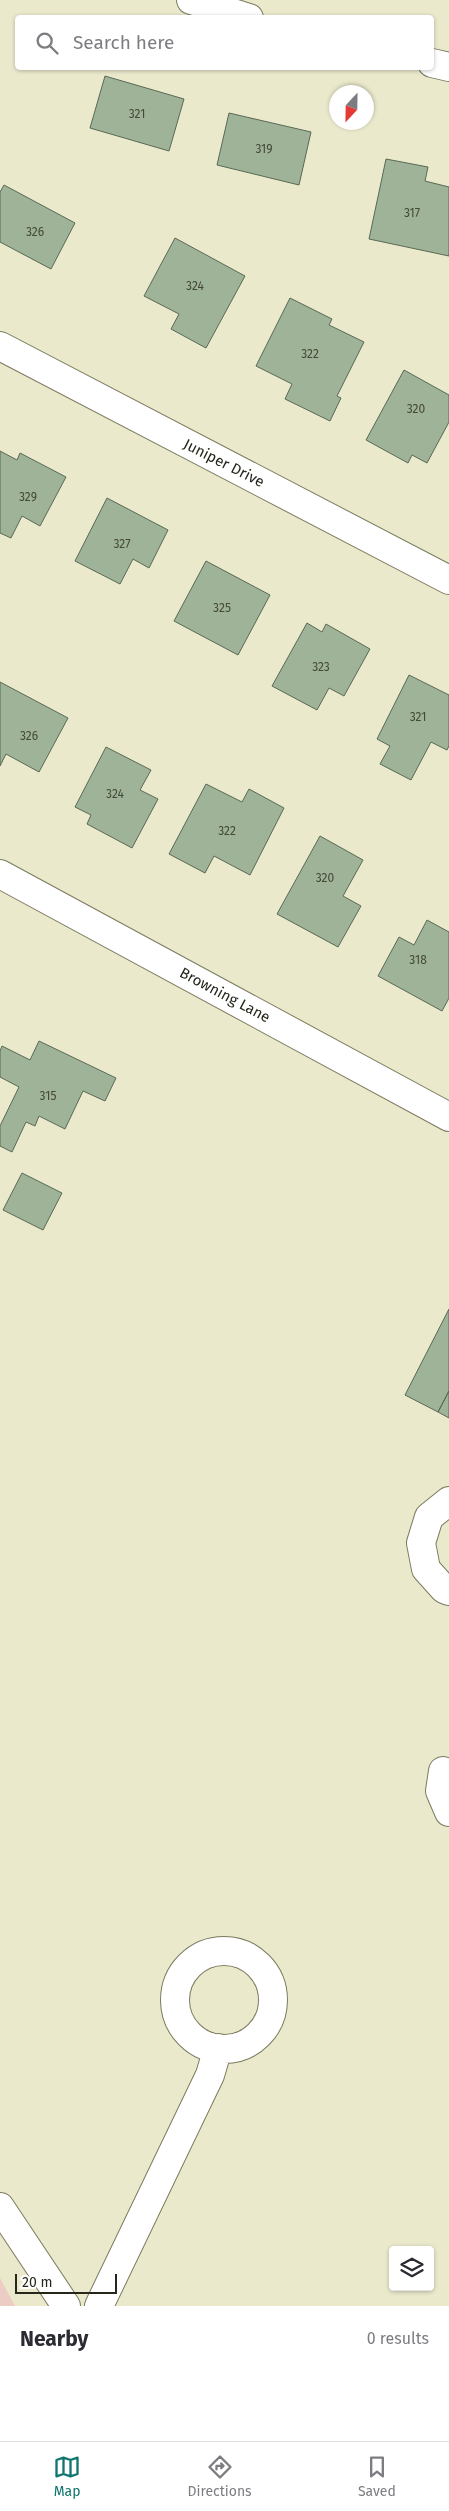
<!DOCTYPE html>
<html lang="en">
<head>
<meta charset="utf-8">
<style>
  :root { --surface:#fff; --page:#f7f7f7; --text:#2b2b33; --muted:#7c7c81; --line:#e1e1e2; --accent:#0f766e }
  body { margin:0; font-family:"Fira Sans",sans-serif; background:var(--page); color:var(--text) }
  .controls { position:absolute; right:15px; bottom:15px; display:grid; overflow:hidden; border-radius:5px; box-shadow:0 1px 4px #0004 }
  .controls button { width:45px; height:45px; display:grid; place-items:center; padding:0; border:0; border-bottom:1px solid var(--line); background:var(--surface); color:var(--text); font:25px sans-serif }
  .compass { position:absolute; left:329px; top:85px; width:45px; height:45px; border-radius:50%; background:var(--surface); box-shadow:0 1px 4px #0004; rotate:202deg }
  .scale { position:absolute; left:15px; bottom:12px; width:102px; box-sizing:border-box; padding-left:5px; border:2px solid #27261b; border-top:0; font-size:14px; line-height:18px; white-space:nowrap; color:#27261b; -webkit-text-stroke:4px #fff; paint-order:stroke }
  .list { margin:0; padding:0; list-style:none }
  h2 { display:flex; justify-content:space-between; align-items:center; height:65px; margin:0; padding:0 20px; font-size:21px }
  h2 small { font-size:16px; font-weight:400; color:var(--muted) }
  .icon { flex:none; width:28px; height:28px; fill:none; stroke:currentColor; stroke-width:2; stroke-linecap:round; stroke-linejoin:round }
  .map { position:relative; flex:none; width:449px; height:2306px; overflow:hidden }
  .search { position:absolute; background:var(--surface); box-shadow:0 1px 4px #0004; left:15px; right:15px; top:15px; height:55px; display:flex; align-items:center; gap:12px; box-sizing:border-box; padding:0 18px; border-radius:5px; color:var(--muted); font-size:19px }
  .sheet { height:135px; background:var(--surface) }
  nav { display:flex; justify-content:space-around; align-items:center; box-sizing:border-box; height:70px; border-top:1px solid var(--line); background:var(--surface); font-size:14px; color:var(--muted) }
  nav a { display:grid; justify-items:center; gap:2px }
  nav .on { color:var(--accent) }
  .map>svg:first-child { display:block }
  .green { fill:#ecccc3 }
  .building { fill:#9eb397; stroke:#596954 }
  .lines { fill:none; stroke-linecap:round; stroke-linejoin:round }
  .minor-casing { stroke:#7c7a5f; stroke-width:30 }
  .minor { stroke:#fff; stroke-width:28 }
  .labels { text-anchor:middle; dominant-baseline:central; stroke-width:4.5; stroke-linejoin:round; paint-order:stroke }
  .number-label { font-size:12px; fill:#45493a }
  .street-label { font-size:15px; fill:#27261b; stroke:#fff }
</style>
</head>
<body>
<div class="map">
<svg width="449" height="2306" viewBox="0 0 449 2306">
  <rect width="100%" height="100%" fill="#ebe9cc"/>
  <!-- green -->
  <path class="green" d="M0,2278L15,2306H0Z"/>
  <!-- building -->
  <path class="building" d="M105,76L184,99L169,151L90,128Z
    M229,113L311,132L299,185L217,165Z
    M386,159L428,167L425,181L449,187V256L369,239Z
    M4,185L75,223L51,269L0,242V192Z
    M175,238L245,276L206,348L171,329L179,314L144,296Z
    M290,298L332,319L329,325L364,342L337,396L341,398L330,421L285,399L292,384L256,366Z
    M404,370L449,395V422L427,463L412,455L408,463L366,440Z
    M0,451L17,460L20,453L66,477L40,526L22,516L11,538L0,533Z
    M107,498L168,530L149,568L133,559L120,584L75,561Z
    M206,561L270,595L238,655L174,621Z
    M307,623L322,632L326,624L370,649L344,696L329,688L317,710L272,686Z
    M409,675L449,695V746L447,750L431,742L411,780L380,764L390,746L377,739Z
    M0,682L68,718L39,772L6,754L0,766Z
    M106,747L151,770L140,790L158,799L132,848L87,824L91,815L75,807Z
    M206,784L242,802L249,789L284,808L250,875L214,856L205,873L169,854Z
    M320,836L363,860L343,896L361,906L338,947L277,914Z
    M427,920L449,932V998L442,1011L378,976L399,937L414,945Z
    M39,1041L116,1078L105,1101L83,1091L65,1129L39,1116L35,1126L26,1122L12,1152L0,1146V1126L19,1087L0,1077V1051L2,1046L30,1060Z
    M22,1173L62,1193L43,1230L3,1210Z
    M449,1309V1391L438,1412L405,1395Z
    M449,1391V1418L438,1412Z"/>
  <g class="lines">
    <!-- minor casing -->
    <g class="minor-casing">
      <path id="minor" d="M191,0L249,18
        M432,63L449,67
        M0,346L449,580
        M0,874L449,1117
        M449,1501L429,1517L421,1543L426,1569L444,1589L449,1591
        M443,1771L440,1791L449,1812
        M175 2000a49 49 0 1 1 98 0a49 49 0 1 1-98 0Z
        M0,2207L66,2306
        M99,2306L210,2075L218,2048"/>
    </g>
    <!-- minor -->
    <use href="#minor" class="minor"/>
  </g>
  <g class="labels">
    <!-- number labels -->
    <g class="number-label">
      <text x="137" y="114">321</text>
      <text x="264" y="149">319</text>
      <text x="412" y="213">317</text>
      <text x="35" y="232">326</text>
      <text x="195" y="286">324</text>
      <text x="310" y="354">322</text>
      <text x="416" y="409">320</text>
      <text x="28" y="497">329</text>
      <text x="122" y="544">327</text>
      <text x="222" y="608">325</text>
      <text x="321" y="667">323</text>
      <text x="418" y="717">321</text>
      <text x="29" y="736">326</text>
      <text x="115" y="794">324</text>
      <text x="227" y="831">322</text>
      <text x="325" y="878">320</text>
      <text x="418" y="960">318</text>
      <text x="48" y="1096">315</text>
    </g>
    <!-- street labels -->
    <g class="street-label">
      <text transform="translate(224 463) rotate(27)">Juniper Drive</text>
      <text transform="translate(225 995) rotate(28)">Browning Lane</text>
    </g>
  </g>
</svg>
<div class="controls">
<button><svg class="icon" aria-label="layers" viewBox="0 0 24 24"><path d="M12 4l9 5-9 5-9-5zM3 14l9 5 9-5"/></svg></button>
</div>
<svg class="compass" viewBox="-18 -18 36 36"><path d="M0-13l5 13h-10z" fill="#e53935"/><path d="M0 13l5-13h-10z" fill="#7c7c81"/></svg>
<div class="scale">20 m</div>
<div class="search"><svg class="icon" aria-label="search" viewBox="0 0 24 24"><circle cx="10" cy="10" r="6"/><path d="M15 15l6 6"/></svg>Search here</div>
</div>
<section class="sheet">
<h2>Nearby<small>0 results</small></h2>
<ul class="list">
</ul>
</section>
<nav>
<a class="on"><svg class="icon" aria-label="map" viewBox="0 0 24 24"><path d="M3 6l6-2 6 2 6-2v14l-6 2-6-2-6 2zM9 4v14M15 6v14"/></svg>Map</a>
<a><svg class="icon" aria-label="directions" viewBox="0 0 24 24"><path d="M12 3l9 9-9 9-9-9zM9 14v-3h6M13 9l2 2-2 2"/></svg>Directions</a>
<a><svg class="icon" aria-label="saved" viewBox="0 0 24 24"><path d="M7 4h10v16l-5-4-5 4z"/></svg>Saved</a>
</nav>
</body>
</html>
